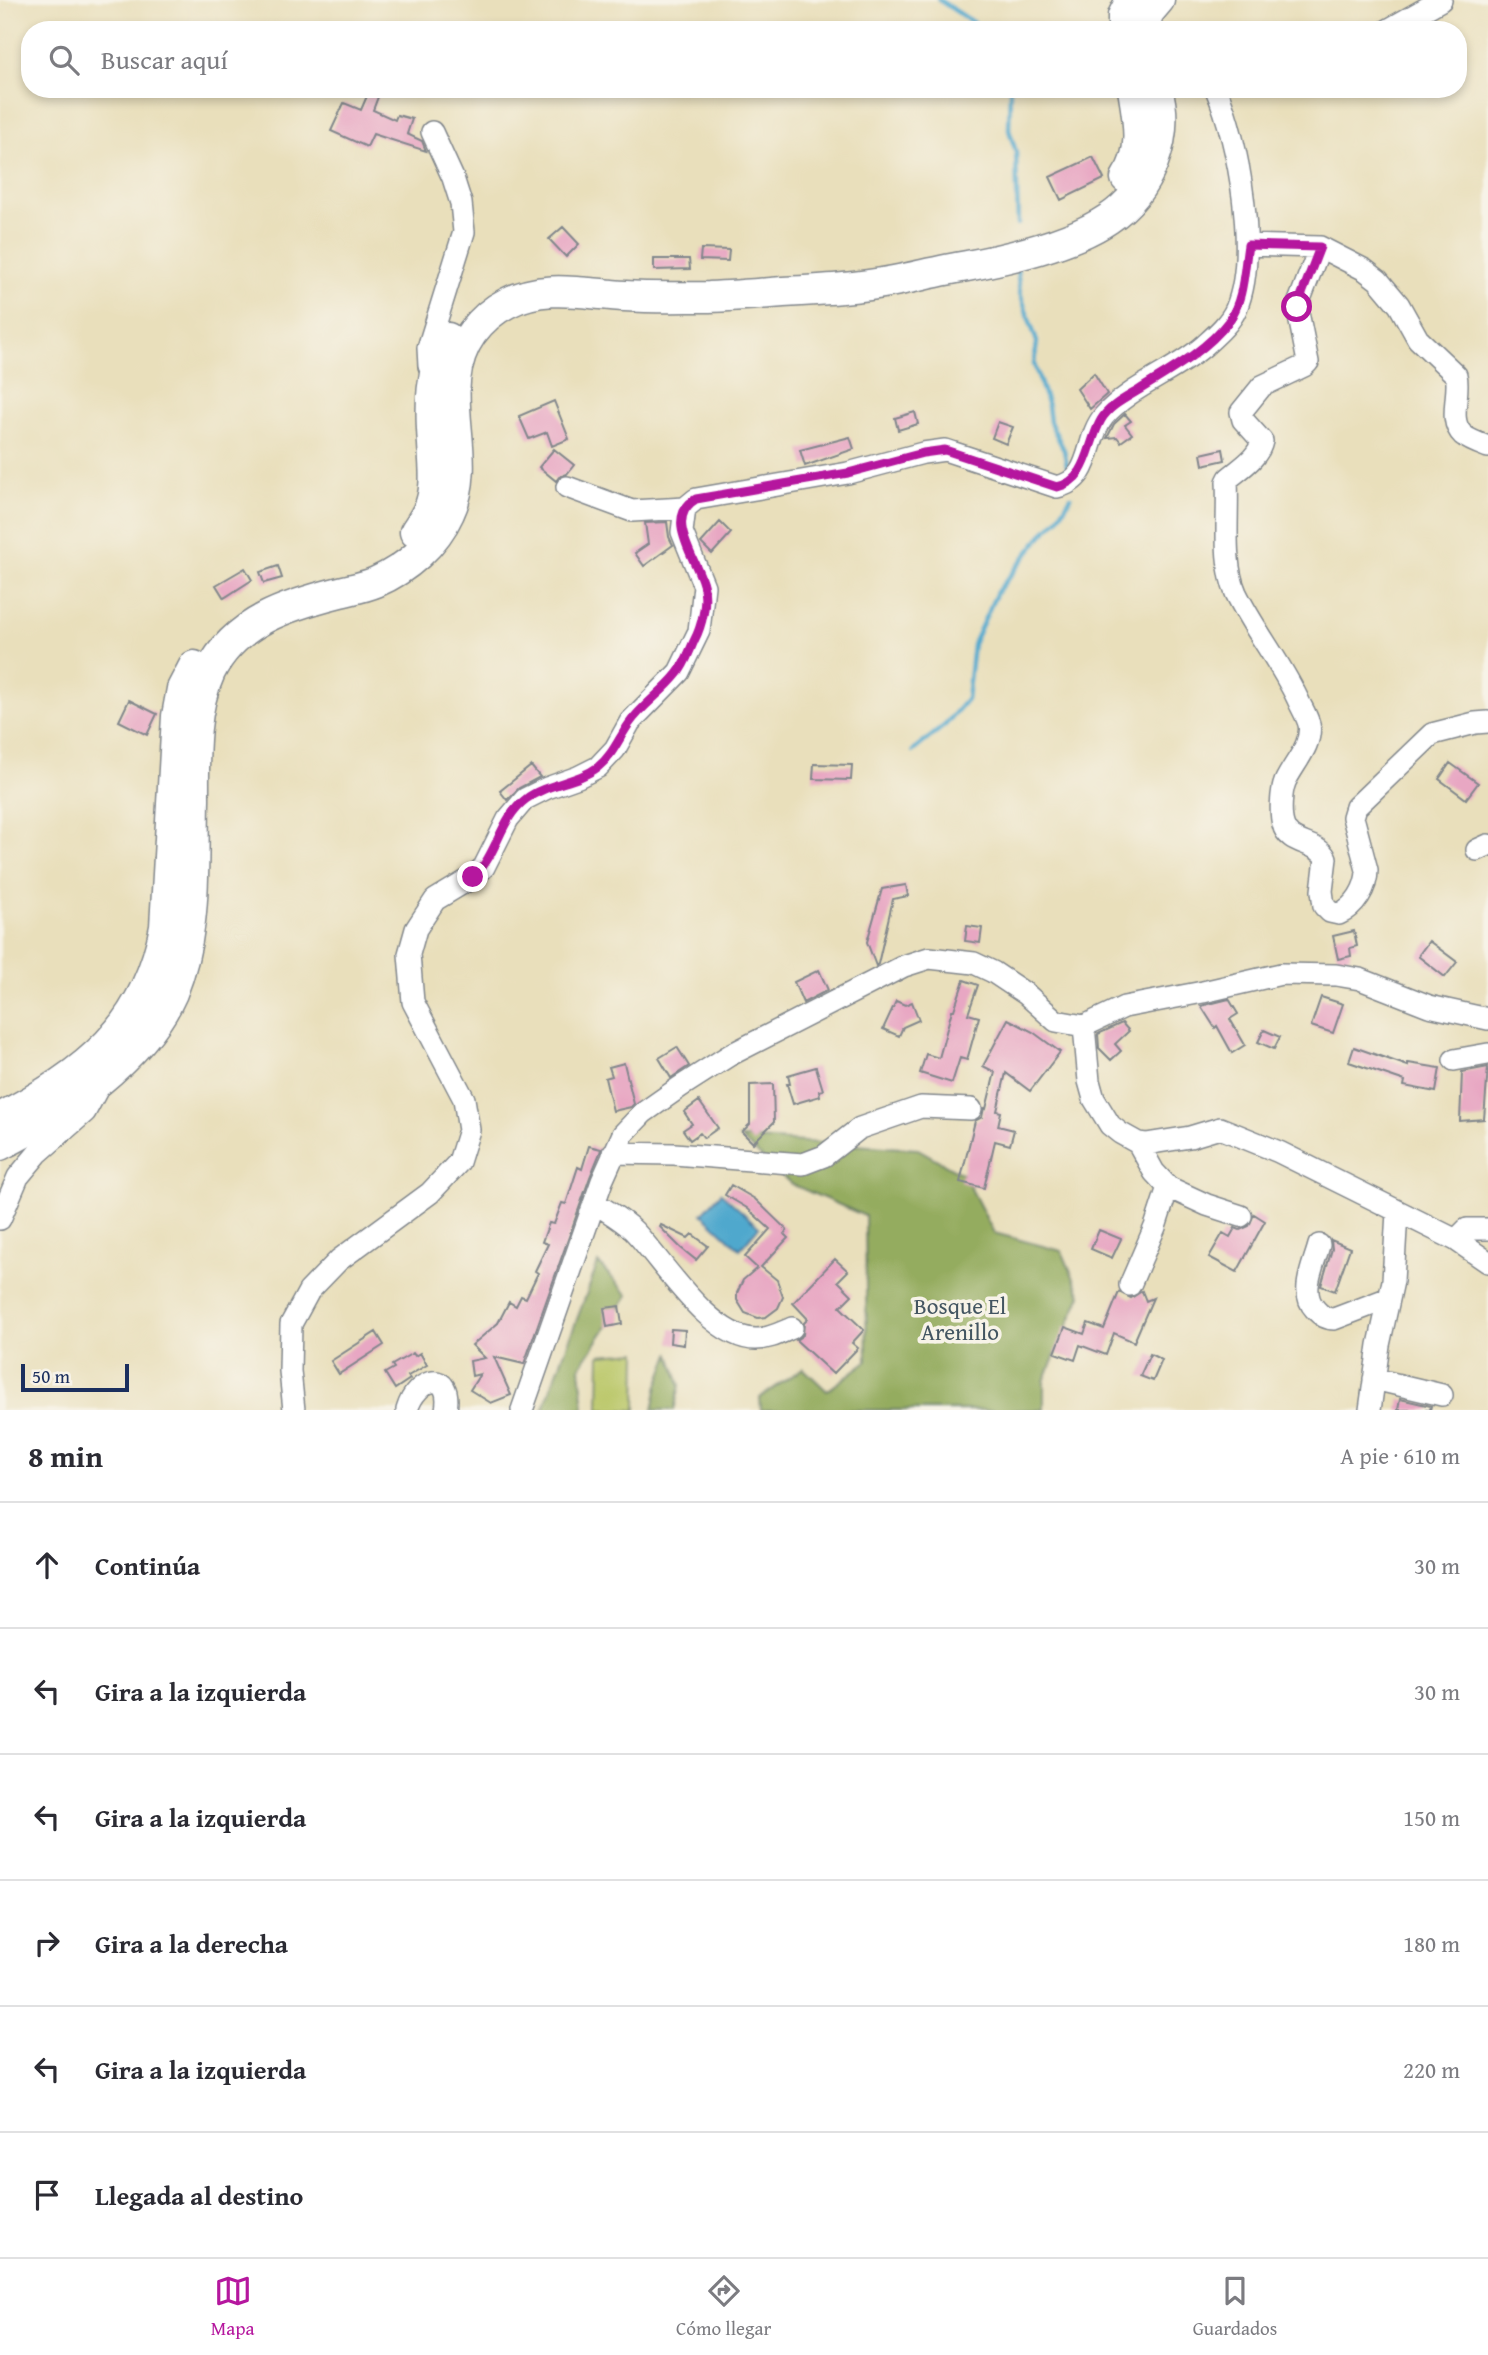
<!DOCTYPE html>
<html lang="es">
<head>
<meta charset="utf-8">
<style>
  :root { --surface:#fff; --page:#f7f7f7; --text:#2b2b33; --muted:#7c7c81; --line:#e1e1e2; --accent:#b5179e }
  body { margin:0; font-family:"Gentium Book Plus",serif; background:var(--page); color:var(--text) }
  .scale { position:absolute; left:21px; bottom:18px; width:108px; box-sizing:border-box; padding-left:7px; border:4px solid #1b2f5e; border-top:0; font-size:19px; line-height:24px; white-space:nowrap; color:#1b2f5e; -webkit-text-stroke:5px #f7f3e8; paint-order:stroke }
  .stop { position:absolute; width:21px; height:21px; margin:-16px; border:5px solid #b5179e; border-radius:50%; background:#fff }
  .stop.end { background:#b5179e; border-color:#fff; box-shadow:0 2px 7px #0008 }
  .list { margin:0; padding:0; list-style:none }
  h2 { display:flex; justify-content:space-between; align-items:center; height:91px; margin:0; padding:0 28px; font-size:30px }
  h2 small { font-size:23px; font-weight:400; color:var(--muted) }
  .list li { display:grid; grid-template-columns:46px 1fr auto; gap:21px; align-items:center; box-sizing:border-box; height:126px; padding:0 28px; border-top:2px solid var(--line) }
  .list b { display:block; font-size:26px; white-space:nowrap }
  .list em { font-size:23px; font-style:normal; color:var(--muted) }
  .icon { flex:none; width:38px; height:38px; fill:none; stroke:currentColor; stroke-width:2; stroke-linecap:round; stroke-linejoin:round }
  .map { position:relative; flex:none; width:1488px; height:1410px; overflow:hidden }
  .search { position:absolute; background:var(--surface); box-shadow:0 4px 10px #0003; left:21px; right:21px; top:21px; height:77px; display:flex; align-items:center; gap:18px; box-sizing:border-box; padding:0 24px; border-radius:28px; color:var(--muted); font-size:26px }
  .sheet { height:847px; background:var(--surface) }
  nav { display:flex; justify-content:space-around; align-items:center; box-sizing:border-box; height:98px; border-top:2px solid var(--line); background:var(--surface); font-size:19px; color:var(--muted) }
  nav a { display:grid; justify-items:center; gap:4px }
  nav .on { color:var(--accent) }
  .map>svg:first-child { display:block }
  .green { fill:#bbc86a; stroke:#6b7c64; stroke-width:2 }
  .forest { fill:#94ac5e; stroke:#586e5e; stroke-width:2 }
  .water { fill:#50a8cd; stroke:#366c96; stroke-width:2 }
  .lines { fill:none; stroke-linecap:round; stroke-linejoin:round }
  .stream { stroke:#50a8cd; stroke-width:4.5 }
  .building { fill:#e8a7c3 }
  .minor-casing { stroke:#82878c; stroke-width:24 }
  .highway-casing { stroke:#82878c; stroke-width:33 }
  .minor { stroke:#fff; stroke-width:21 }
  .highway { stroke:#fff; stroke-width:30 }
  .route { stroke:#b5179e; stroke-width:9 }
  .labels { text-anchor:middle; dominant-baseline:central; stroke-width:7; stroke-linejoin:round; paint-order:stroke }
  .park-label { font-size:23px; fill:#435561; stroke:#f7f3e8 }
</style>
</head>
<body>
<div class="map">
<svg width="1488" height="1410" viewBox="0 0 1488 1410">
  <rect width="100%" height="100%" fill="#f7f3e8"/>
  <filter id="ink" filterUnits="userSpaceOnUse"><feTurbulence type="fractalNoise" baseFrequency=".0143" numOctaves="2"/><feDisplacementMap in="SourceGraphic" scale="14" xChannelSelector="R" yChannelSelector="G"/><feConvolveMatrix kernelMatrix="1 2 1 2 8 2 1 2 1" color-interpolation-filters="sRGB"/></filter>
  <filter id="wash" filterUnits="userSpaceOnUse"><feTurbulence type="fractalNoise" baseFrequency=".00686" numOctaves="4" result="noise"/><feDisplacementMap in="SourceGraphic" scale="28" xChannelSelector="R" yChannelSelector="G"/><feGaussianBlur stdDeviation="1.57" result="paint"/><feColorMatrix in="noise" values="0 0 0 0 0 0 0 0 0 0 0 0 0 0 0 0 0 1.4 0 .05"/><feComposite in="paint" operator="in"/></filter>
  <g filter="url(#wash)">
    <rect width="100%" height="100%" fill="#e9dfbb"/>
    <!-- green -->
    <path class="green" d="M637,1352L636,1410H599L600,1355Z"/>
    <!-- forest -->
    <path class="forest" d="M740,1138L918,1149L964,1175L994,1233L1062,1251L1081,1295L1044,1381V1410H761L760,1398L803,1368L827,1391L867,1361L865,1216L791,1184Z
      M598,1263L628,1295L580,1367L584,1410H543Z
      M670,1354L680,1385L674,1410H653L658,1385Z"/>
    <!-- water -->
    <path class="water" d="M721,1193L759,1227L740,1249L702,1214Z"/>
    <g class="lines">
      <!-- stream -->
      <path class="stream" d="M939,0L985,30
        M1010,89L1009,130L1016,152L1018,224
        M1017,269L1020,293L1037,342L1034,364L1048,406L1050,422L1064,450L1068,471
        M913,751L945,725L967,699L973,644L997,592L1043,534L1057,520L1071,497"/>
    </g>
    <g id="blocks">
      <!-- building -->
      <path class="building" d="M370,89H381L373,110L395,120L397,115L412,119L407,134L422,141L426,151L373,134L367,147L331,131L344,103L361,110Z
        M1093,157L1104,179L1061,200L1050,177Z
        M563,227L579,244L566,257L549,239Z
        M701,249L729,250L728,261L700,260Z
        M654,259H689L690,269L654,270Z
        M1094,373L1107,394L1090,409L1077,389Z
        M554,401L569,439L552,446L547,432L529,439L519,416Z
        M915,412L918,424L898,430L895,418Z
        M1125,414L1131,421L1125,425L1132,434L1121,442L1117,437L1107,438L1114,424Z
        M998,422L1013,427L1006,444L992,438Z
        M850,437L854,449L805,466L800,450Z
        M554,449L574,465L567,474L559,477L556,481L539,467Z
        M1223,449L1225,460L1203,465L1201,454Z
        M667,522L669,537L673,545L644,566L635,553L648,544L645,523Z
        M720,522L731,533L712,554L701,543Z
        M278,566L282,578L264,583L260,572Z
        M245,568L252,580L224,598L216,585Z
        M129,700L157,714L147,735L119,721Z
        M1450,763L1478,783L1466,799L1439,779Z
        M814,764L852,765L851,780L813,779Z
        M531,766L540,777L519,788L507,800L500,791Z
        M906,885L908,896L893,899L878,964L876,966L867,942L882,889Z
        M967,926L982,928L980,943L965,941Z
        M1354,931L1357,946L1350,948L1351,956L1338,959L1333,936Z
        M1429,941L1457,962L1445,977L1418,956Z
        M819,970L828,990L803,1003L794,982Z
        M964,980L978,985L968,1014L979,1017L967,1060L960,1058L952,1083L920,1073L926,1054L939,1058L952,1010H954Z
        M1321,997L1343,1004L1333,1033L1311,1026Z
        M1229,999L1238,1014L1230,1019L1245,1045L1232,1053L1217,1026L1215,1028L1201,1006Z
        M896,1001L905,1005L912,1002L919,1020L903,1027L899,1036L883,1029Z
        M1008,1019L1033,1032L1060,1052L1030,1091L1006,1073L997,1111L1001,1112L998,1126L1014,1130L1010,1145L995,1141L984,1188L960,1182L975,1121L982,1117L984,1108L986,1109L995,1072L983,1066Z
        M1122,1023L1129,1031L1115,1044L1121,1051L1111,1060L1099,1048L1098,1034Z
        M1264,1030L1280,1037L1274,1049L1258,1042Z
        M677,1047L689,1066L671,1078L659,1058Z
        M1354,1047L1408,1066V1063L1440,1068L1436,1092L1404,1086L1405,1081L1349,1062Z
        M624,1063L634,1104L631,1107L613,1111L605,1078L612,1076L609,1067Z
        M816,1067L823,1090L819,1091L820,1096L793,1104L787,1084H790L788,1075Z
        M1488,1067L1484,1119L1460,1121L1462,1072Z
        M773,1084L774,1122L753,1143L742,1132L750,1124V1085Z
        M699,1101L718,1128L704,1138L700,1133L690,1140L683,1130L692,1124L684,1112Z
        M589,1146L601,1149L600,1153L590,1177L524,1364L494,1357L511,1395L491,1403L470,1390L480,1374L472,1376L470,1361L485,1358L472,1345L498,1323L509,1302L516,1306L521,1296L526,1298L538,1273L535,1271L548,1244L542,1242L549,1223L554,1224L562,1203L566,1204L578,1167L582,1169Z
        M731,1185L755,1199L787,1230L784,1234L788,1238L761,1267L777,1280L783,1297L778,1308L766,1317L758,1318L745,1313L737,1300V1293L743,1280L757,1268L745,1257L770,1229L747,1208L725,1195Z
        M1254,1214L1265,1221L1237,1272L1209,1257L1223,1233L1230,1237L1235,1228L1240,1230L1249,1226Z
        M661,1225L688,1238L692,1234L708,1246L696,1260L681,1248L660,1227Z
        M1099,1230L1121,1239L1112,1258L1091,1249Z
        M1331,1240L1350,1248L1335,1291L1321,1286L1332,1249Z
        M835,1259L848,1271L838,1281L852,1295L840,1307L864,1330L852,1343L858,1348L833,1374L796,1340L803,1335L804,1323L808,1319L793,1303Z
        M1142,1291L1146,1301L1153,1298L1134,1342L1114,1333L1106,1355L1080,1345L1075,1360L1055,1353L1065,1327L1084,1334L1088,1323L1104,1329L1119,1292L1131,1298Z
        M619,1306L622,1324L607,1327L604,1308Z
        M671,1329L685,1330L684,1345L670,1343Z
        M376,1332L384,1345L339,1374L331,1361Z
        M413,1353L415,1356L420,1353L427,1365L408,1376L410,1379L395,1389L385,1373L394,1368L392,1365Z
        M1150,1354L1162,1360L1153,1381L1140,1376Z
        M1400,1399L1431,1406L1430,1410H1398Z"/>
    </g>
  </g>
  <g filter="url(#ink)">
    <use href="#blocks" fill-opacity="0" stroke="#82878c" stroke-width="2"/>
    <g class="lines">
      <!-- minor casing -->
      <g class="minor-casing">
        <path id="minor" d="M1388,30L1441,0
          M1248,245L1320,247L1365,270L1378,280L1399,305L1418,339L1456,375C1461,393 1447,420 1463,435C1469,440 1480,444 1488,447
          M1320,247L1297,307L1308,362L1304,366L1262,386L1241,412L1243,420L1262,441C1259,457 1241,468 1229,478L1227,482C1229,515 1222,562 1236,593C1255,632 1283,665 1300,704C1303,710 1307,717 1309,724C1313,745 1293,764 1285,782C1281,792 1280,814 1283,824C1288,846 1316,840 1326,858L1322,891L1324,906L1330,912L1339,914C1355,907 1367,888 1367,870L1353,817L1356,807L1432,734L1475,723L1488,722
          M429,366L428,348L464,232L461,203L453,178L432,132
          M567,487L632,511L685,508
          M1477,850L1488,845
          M1084,1026L1089,1081L1094,1099L1110,1125L1120,1133L1138,1143L1146,1144L1190,1137L1220,1128L1279,1152L1456,1240L1488,1262
          M1454,1060L1488,1054
          M613,1153L674,1154L803,1164L824,1156L860,1128L921,1107L971,1109
          M1168,1187L1207,1205L1241,1216
          M595,1203C608,1212 623,1220 634,1231C663,1261 710,1339 756,1339C769,1339 780,1333 792,1328
          M0,1219L18,1177L38,1153L85,1112L99,1086
          M1456,1240L1467,1229H1488
          M1319,1245C1314,1265 1299,1292 1315,1309C1321,1316 1326,1319 1334,1319L1389,1298
          M1130,1285L1155,1227L1168,1187L1154,1172L1138,1143
          M1374,1379L1442,1395
          M294,1410L290,1371L291,1324L309,1291L339,1260L430,1193L459,1162L469,1130L464,1099L413,1002L409,954L416,929L435,900L473,877L484,867L508,819L525,799L547,788L578,777L598,767L615,749L630,722L679,672L699,631L704,586L682,532L685,508L696,499L848,473L923,453L945,450L1057,487C1094,479 1084,439 1104,416C1129,387 1176,371 1205,345C1216,335 1230,323 1236,309C1259,255 1239,142 1216,89
          M407,1410C417,1376 453,1369 446,1410
          M522,1410L602,1181L623,1134L643,1113L680,1087L730,1055L904,966L929,958L974,963L993,972L1026,994L1056,1021L1084,1026L1124,1007L1203,992L1281,974L1336,975L1360,979L1429,1006L1488,1019
          M1370,1410L1379,1345L1393,1281L1397,1212"/>
      </g>
      <!-- highway casing -->
      <g class="highway-casing">
        <path id="highway" d="M1123,30V16L1131,0
          M1144,30L1148,13L1159,0
          M1126,178C1145,152 1138,119 1133,89
          M415,532C421,523 428,513 431,503C437,484 434,464 433,444C430,407 430,370 448,338
          M0,1118C87,1073 146,1027 165,927L177,716L182,689L194,666
          M0,1145C60,1116 145,1056 172,993C181,971 187,945 190,921C195,882 193,840 194,800C194,759 192,711 210,672C235,621 289,605 340,592C352,589 364,587 376,582C406,569 435,544 449,513C477,455 432,389 472,333C481,321 493,310 507,303C545,283 585,294 625,296C653,298 681,297 709,297C734,296 759,294 783,292C821,290 858,288 894,281C919,276 943,270 967,266C1010,258 1071,244 1108,219C1149,192 1171,137 1157,89"/>
      </g>
      <!-- minor -->
      <use href="#minor" class="minor"/>
      <!-- highway -->
      <use href="#highway" class="highway"/>
    </g>
  </g>
  <g class="lines" filter="url(#ink)">
    <!-- route -->
    <path class="route" d="M473,877C498,855 499,819 526,799C547,783 577,783 598,767C613,755 619,738 629,724C642,705 663,692 677,674C685,665 689,652 694,641C702,626 708,601 703,584C696,558 663,518 696,499L848,473L923,453L945,450L1057,487C1089,480 1087,444 1101,420C1109,406 1126,398 1139,390C1169,371 1206,351 1228,322C1244,301 1244,270 1248,245L1320,247L1297,307"/>
  </g>
  <g class="labels">
    <!-- park labels -->
    <g class="park-label">
      <text x="960" y="1305">Bosque El<tspan x="960" dy="26">Arenillo</tspan></text>
    </g>
  </g>
</svg>
<div class="scale">50 m</div>
<div class="stop" style="left:1297px;top:307px"></div>
<div class="stop end" style="left:473px;top:877px"></div>
<div class="search"><svg class="icon" aria-label="search" viewBox="0 0 24 24"><circle cx="10" cy="10" r="6"/><path d="M15 15l6 6"/></svg>Buscar aquí</div>
</div>
<section class="sheet">
<h2>8 min<small>A pie · 610 m</small></h2>
<ul class="list">
<li><svg class="icon" aria-label="ahead" viewBox="0 0 24 24"><path d="M12 20V5M6 11l6-6 6 6"/></svg><div><b>Continúa</b></div><em>30 m</em></li>
<li><svg class="icon" aria-label="left" viewBox="0 0 24 24"><path d="M17 20v-9H6M10 6l-5 5 5 5"/></svg><div><b>Gira a la izquierda</b></div><em>30 m</em></li>
<li><svg class="icon" aria-label="left" viewBox="0 0 24 24"><path d="M17 20v-9H6M10 6l-5 5 5 5"/></svg><div><b>Gira a la izquierda</b></div><em>150 m</em></li>
<li><svg class="icon" aria-label="right" viewBox="0 0 24 24"><path d="M7 20v-9h11M14 6l5 5-5 5"/></svg><div><b>Gira a la derecha</b></div><em>180 m</em></li>
<li><svg class="icon" aria-label="left" viewBox="0 0 24 24"><path d="M17 20v-9H6M10 6l-5 5 5 5"/></svg><div><b>Gira a la izquierda</b></div><em>220 m</em></li>
<li><svg class="icon" aria-label="arrive" viewBox="0 0 24 24"><path d="M6 21V4h12l-3 4 3 4H6"/></svg><div><b>Llegada al destino</b></div></li>
</ul>
</section>
<nav>
<a class="on"><svg class="icon" aria-label="map" viewBox="0 0 24 24"><path d="M3 6l6-2 6 2 6-2v14l-6 2-6-2-6 2zM9 4v14M15 6v14"/></svg>Mapa</a>
<a><svg class="icon" aria-label="directions" viewBox="0 0 24 24"><path d="M12 3l9 9-9 9-9-9zM9 14v-3h6M13 9l2 2-2 2"/></svg>Cómo llegar</a>
<a><svg class="icon" aria-label="saved" viewBox="0 0 24 24"><path d="M7 4h10v16l-5-4-5 4z"/></svg>Guardados</a>
</nav>
</body>
</html>
